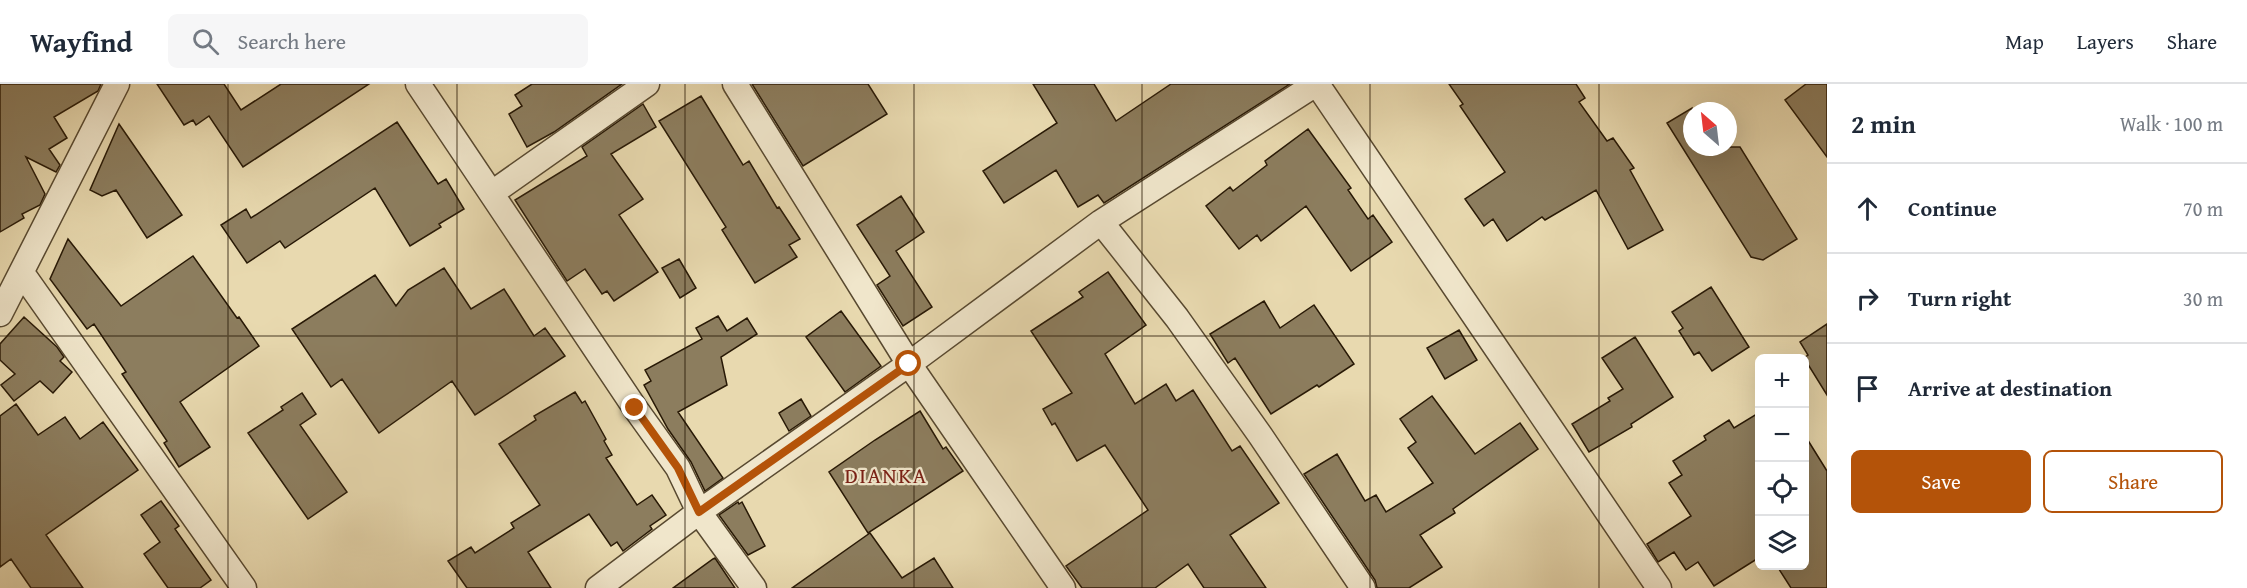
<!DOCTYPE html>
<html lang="en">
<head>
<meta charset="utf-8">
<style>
  :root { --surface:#fff; --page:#f6f6f7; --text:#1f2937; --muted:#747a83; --line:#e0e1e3; --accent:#b45309 }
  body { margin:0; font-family:"Gentium Book Plus",serif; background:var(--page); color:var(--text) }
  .controls { position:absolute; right:18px; bottom:18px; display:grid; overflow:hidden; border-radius:9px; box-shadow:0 6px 24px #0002 }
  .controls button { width:54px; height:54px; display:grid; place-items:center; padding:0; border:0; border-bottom:2px solid var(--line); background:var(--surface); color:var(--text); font:30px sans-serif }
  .compass { position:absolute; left:1683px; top:18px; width:54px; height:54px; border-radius:50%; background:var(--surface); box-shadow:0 6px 24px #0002; rotate:332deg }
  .stop { position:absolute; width:18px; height:18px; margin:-14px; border:4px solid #b45309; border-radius:50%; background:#fff }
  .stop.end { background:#b45309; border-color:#fff; box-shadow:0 2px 6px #0008 }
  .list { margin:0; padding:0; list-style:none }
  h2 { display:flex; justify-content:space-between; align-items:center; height:78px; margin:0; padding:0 24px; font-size:26px }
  h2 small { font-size:20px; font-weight:400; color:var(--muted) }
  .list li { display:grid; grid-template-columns:39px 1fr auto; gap:18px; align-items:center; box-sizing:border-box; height:90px; padding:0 24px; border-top:2px solid var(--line) }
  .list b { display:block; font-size:22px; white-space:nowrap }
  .list em { font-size:20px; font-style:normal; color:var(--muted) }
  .actions { display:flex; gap:12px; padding:18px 24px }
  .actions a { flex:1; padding:14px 0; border:2px solid var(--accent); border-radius:9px; text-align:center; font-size:21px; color:var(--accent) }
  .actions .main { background:var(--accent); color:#fff }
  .icon { flex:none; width:33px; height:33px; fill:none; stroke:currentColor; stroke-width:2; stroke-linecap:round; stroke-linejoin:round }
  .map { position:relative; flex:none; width:1827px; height:504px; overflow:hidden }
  header { display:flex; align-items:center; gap:36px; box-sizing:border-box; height:84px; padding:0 30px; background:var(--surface); border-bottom:2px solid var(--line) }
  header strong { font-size:28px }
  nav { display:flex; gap:33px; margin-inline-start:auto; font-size:21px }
  .search { width:420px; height:54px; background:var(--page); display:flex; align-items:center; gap:15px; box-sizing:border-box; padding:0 21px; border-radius:9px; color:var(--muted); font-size:22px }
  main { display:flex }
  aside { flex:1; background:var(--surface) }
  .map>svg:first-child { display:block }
  .building { fill:#8c7d5e; stroke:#281906; stroke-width:1.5 }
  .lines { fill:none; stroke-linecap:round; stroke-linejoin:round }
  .minor-casing { stroke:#584930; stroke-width:27 }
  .minor { stroke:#f0e6cb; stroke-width:24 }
  .route { stroke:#b45309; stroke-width:8 }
  .grid { fill:none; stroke:#281906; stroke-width:1.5; stroke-opacity:0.55 }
  .labels { text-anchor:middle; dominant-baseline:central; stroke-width:4.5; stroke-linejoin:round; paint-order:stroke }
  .quarter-label { font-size:22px; letter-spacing:1.5px; fill:#7a1f14; stroke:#f0e6cb }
</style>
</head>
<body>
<header>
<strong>Wayfind</strong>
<div class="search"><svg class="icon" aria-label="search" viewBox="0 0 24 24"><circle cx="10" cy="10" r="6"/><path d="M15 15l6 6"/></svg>Search here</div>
<nav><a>Map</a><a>Layers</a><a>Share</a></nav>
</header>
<main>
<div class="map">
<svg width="1827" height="504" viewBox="0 0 1827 504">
  <rect width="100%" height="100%" fill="#e8d9af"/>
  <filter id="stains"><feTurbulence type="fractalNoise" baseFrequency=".00333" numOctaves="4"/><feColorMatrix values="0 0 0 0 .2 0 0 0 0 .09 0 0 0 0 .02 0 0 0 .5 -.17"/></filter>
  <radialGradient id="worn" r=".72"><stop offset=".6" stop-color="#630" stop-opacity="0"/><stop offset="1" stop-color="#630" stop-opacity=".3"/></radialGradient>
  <!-- building -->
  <path class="building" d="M0,0H101L98,7L54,33L67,54L49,65L60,81L56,88L26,73L45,110L40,121L22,130L24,134L0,148Z
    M157,0H224L241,26L281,0H369L243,83L209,32L196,41L193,36L184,41Z
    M532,0H622L554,48L527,63L509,30L522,22L515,11Z
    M752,0H868L887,30L803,82Z
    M1033,0H1094L1116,37L1171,0H1290L1104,119L1098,111L1078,123L1056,86L1004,119L983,87L1057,39Z
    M1449,0H1576L1585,14L1579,18L1607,57L1613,54L1634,84L1630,86L1663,146L1628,165L1596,106L1545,136L1542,133L1507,157L1493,135L1484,142L1465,115L1505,88L1460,22L1463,20Z
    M1806,0H1827V73L1785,16Z
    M701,12L743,81L749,77L777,124L779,123L800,155L789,161L797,173L755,199L722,146L726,143L659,37Z
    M643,20L656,43L611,70L643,115L619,131L658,188L614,217L607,207L602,210L585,185L567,197L515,116L587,72L582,63Z
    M1692,24V63H1740L1797,155L1763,176L1751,173L1667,39Z
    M397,38L438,100L446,95L464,125L439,140L441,143L410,162L375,104L285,164L280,157L247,179L221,141L246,125L251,134Z
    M119,40L182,131L147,154L116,106L102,112L90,106Z
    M1308,45L1351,104L1348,106L1368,135L1373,131L1392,158L1351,187L1306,122L1261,157L1257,151L1239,165L1206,122L1230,103L1233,107L1267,81L1265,77Z
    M901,112L924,148L896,167L932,223L903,242L877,201L890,192L857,141Z
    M68,155L121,222L193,172L237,234L239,233L259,262L180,318L210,363L179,383L164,359L167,357L122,290L126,288L94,240L87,245L50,195Z
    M679,175L696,204L680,214L662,184Z
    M444,184L471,225L504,205L534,252L545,244L565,272L475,331L452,297L379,349L342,295L331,303L292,245L375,191L396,222L408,206Z
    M1108,188L1146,241L1105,270L1135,320L1166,300L1176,317L1193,306L1232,367L1240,362L1279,419L1230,451L1266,504H1204L1188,480L1155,504H1082L1066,482L1148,426L1105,361L1077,377L1055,339L1052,341L1043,325L1072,309L1031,247L1083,213L1079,208Z
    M1711,203L1749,263L1712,287L1699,268L1694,271L1679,247L1683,244L1672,228Z
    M1264,217L1280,244L1314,221L1354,280L1319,303L1317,301L1271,330L1235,274L1228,279L1210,250Z
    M841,227L881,282L845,308L806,253Z
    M718,232L727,247L747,234L757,250L721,273L727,301L678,328L723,394L705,407L691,378L668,345L644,301L651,297L645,286L702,255L696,244Z
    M24,233L57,263L64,273L60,277L72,288L53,309L40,297L14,317L1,301L15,290L0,276V260Z
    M1827,240V311L1804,274L1808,271L1800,258Z
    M1459,246L1477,276L1445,295L1427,264Z
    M1635,253L1673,313L1631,340L1632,343L1589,368L1572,340L1610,317L1608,314L1623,305L1602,274Z
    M575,308L582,319L585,317L606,355L604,357L612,371L606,374L637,421L652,411L666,431L650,442L652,445L623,467L617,458L611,462L589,430L528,468L551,504H467L448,477L471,463L475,469L514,444L511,439L540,421L499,360L536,336L534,332Z
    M302,309L316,330L300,341L347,408L308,435L248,349L283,326L281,323Z
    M1432,312L1475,370L1520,339L1538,365L1453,425L1455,429L1420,451L1442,483L1409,504H1377L1375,496L1304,390L1337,370L1365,417L1376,411L1386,428L1433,399L1408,364L1416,358L1400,335Z
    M801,315L811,332L789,347L779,329Z
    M16,320L38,351L65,333L80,355L103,338L138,386L46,451L83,504H31L11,475L0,483V332Z
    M920,327L943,365L946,363L963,387L868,449L829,388L875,356Z
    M1760,328V473L1714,502L1698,478L1686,486L1674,468L1658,478L1647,460L1691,432L1669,399L1682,391L1673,377L1706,356L1704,352L1729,336L1734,344Z
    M1804,350L1827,387V504H1791L1777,482H1804Z
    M161,417L179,442L175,445L211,496L200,504H168L144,470L160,458L141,431Z
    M738,418L739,420L742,418L765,462L748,471L719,431Z
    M870,449L902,494L934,474L953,504H792Z
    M715,474L735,504H673L713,475Z"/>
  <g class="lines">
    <!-- minor casing -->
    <g class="minor-casing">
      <path id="minor" d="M418,0L635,324L678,384L699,428L754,504
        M735,0L909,280L1063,504
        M1317,0L1659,504
        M492,109L647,0
        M1101,138L1177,234L1260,351L1363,504
        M22,189L244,504
        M0,230L117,0
        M598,504L699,428L909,280L1101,138L1316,0"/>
    </g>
    <!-- minor -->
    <use href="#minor" class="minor"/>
  </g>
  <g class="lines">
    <!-- route -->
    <path class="route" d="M635,324L678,384L699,428L909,280"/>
  </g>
  <!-- grid -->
  <path class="grid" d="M228,0V504M457,0V504M685,0V504M914,0V504M1142,0V504M1370,0V504M1599,0V504M0,252H1827"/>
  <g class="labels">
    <!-- quarter labels -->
    <g class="quarter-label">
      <text x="886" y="391">DIANKA</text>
    </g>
  </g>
  <rect width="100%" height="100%" filter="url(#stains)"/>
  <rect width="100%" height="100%" fill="url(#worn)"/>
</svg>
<div class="controls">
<button>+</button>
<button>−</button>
<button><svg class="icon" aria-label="locate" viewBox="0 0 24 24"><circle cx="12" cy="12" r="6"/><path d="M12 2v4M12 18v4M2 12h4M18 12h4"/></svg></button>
<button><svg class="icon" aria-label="layers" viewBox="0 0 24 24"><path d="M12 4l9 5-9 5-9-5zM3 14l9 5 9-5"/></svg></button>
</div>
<svg class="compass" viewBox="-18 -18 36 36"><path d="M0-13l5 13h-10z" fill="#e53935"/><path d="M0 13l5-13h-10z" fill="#747a83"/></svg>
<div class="stop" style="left:909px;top:280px"></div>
<div class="stop end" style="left:635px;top:324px"></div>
</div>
<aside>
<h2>2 min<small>Walk · 100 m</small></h2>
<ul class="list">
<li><svg class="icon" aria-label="ahead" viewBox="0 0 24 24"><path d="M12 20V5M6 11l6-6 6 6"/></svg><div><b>Continue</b></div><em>70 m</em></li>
<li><svg class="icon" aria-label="right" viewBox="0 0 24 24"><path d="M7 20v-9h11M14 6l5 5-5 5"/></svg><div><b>Turn right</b></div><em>30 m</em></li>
<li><svg class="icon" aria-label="arrive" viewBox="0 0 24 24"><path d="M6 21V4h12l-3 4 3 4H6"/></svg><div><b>Arrive at destination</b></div></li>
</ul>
<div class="actions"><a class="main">Save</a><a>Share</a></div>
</aside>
</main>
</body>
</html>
